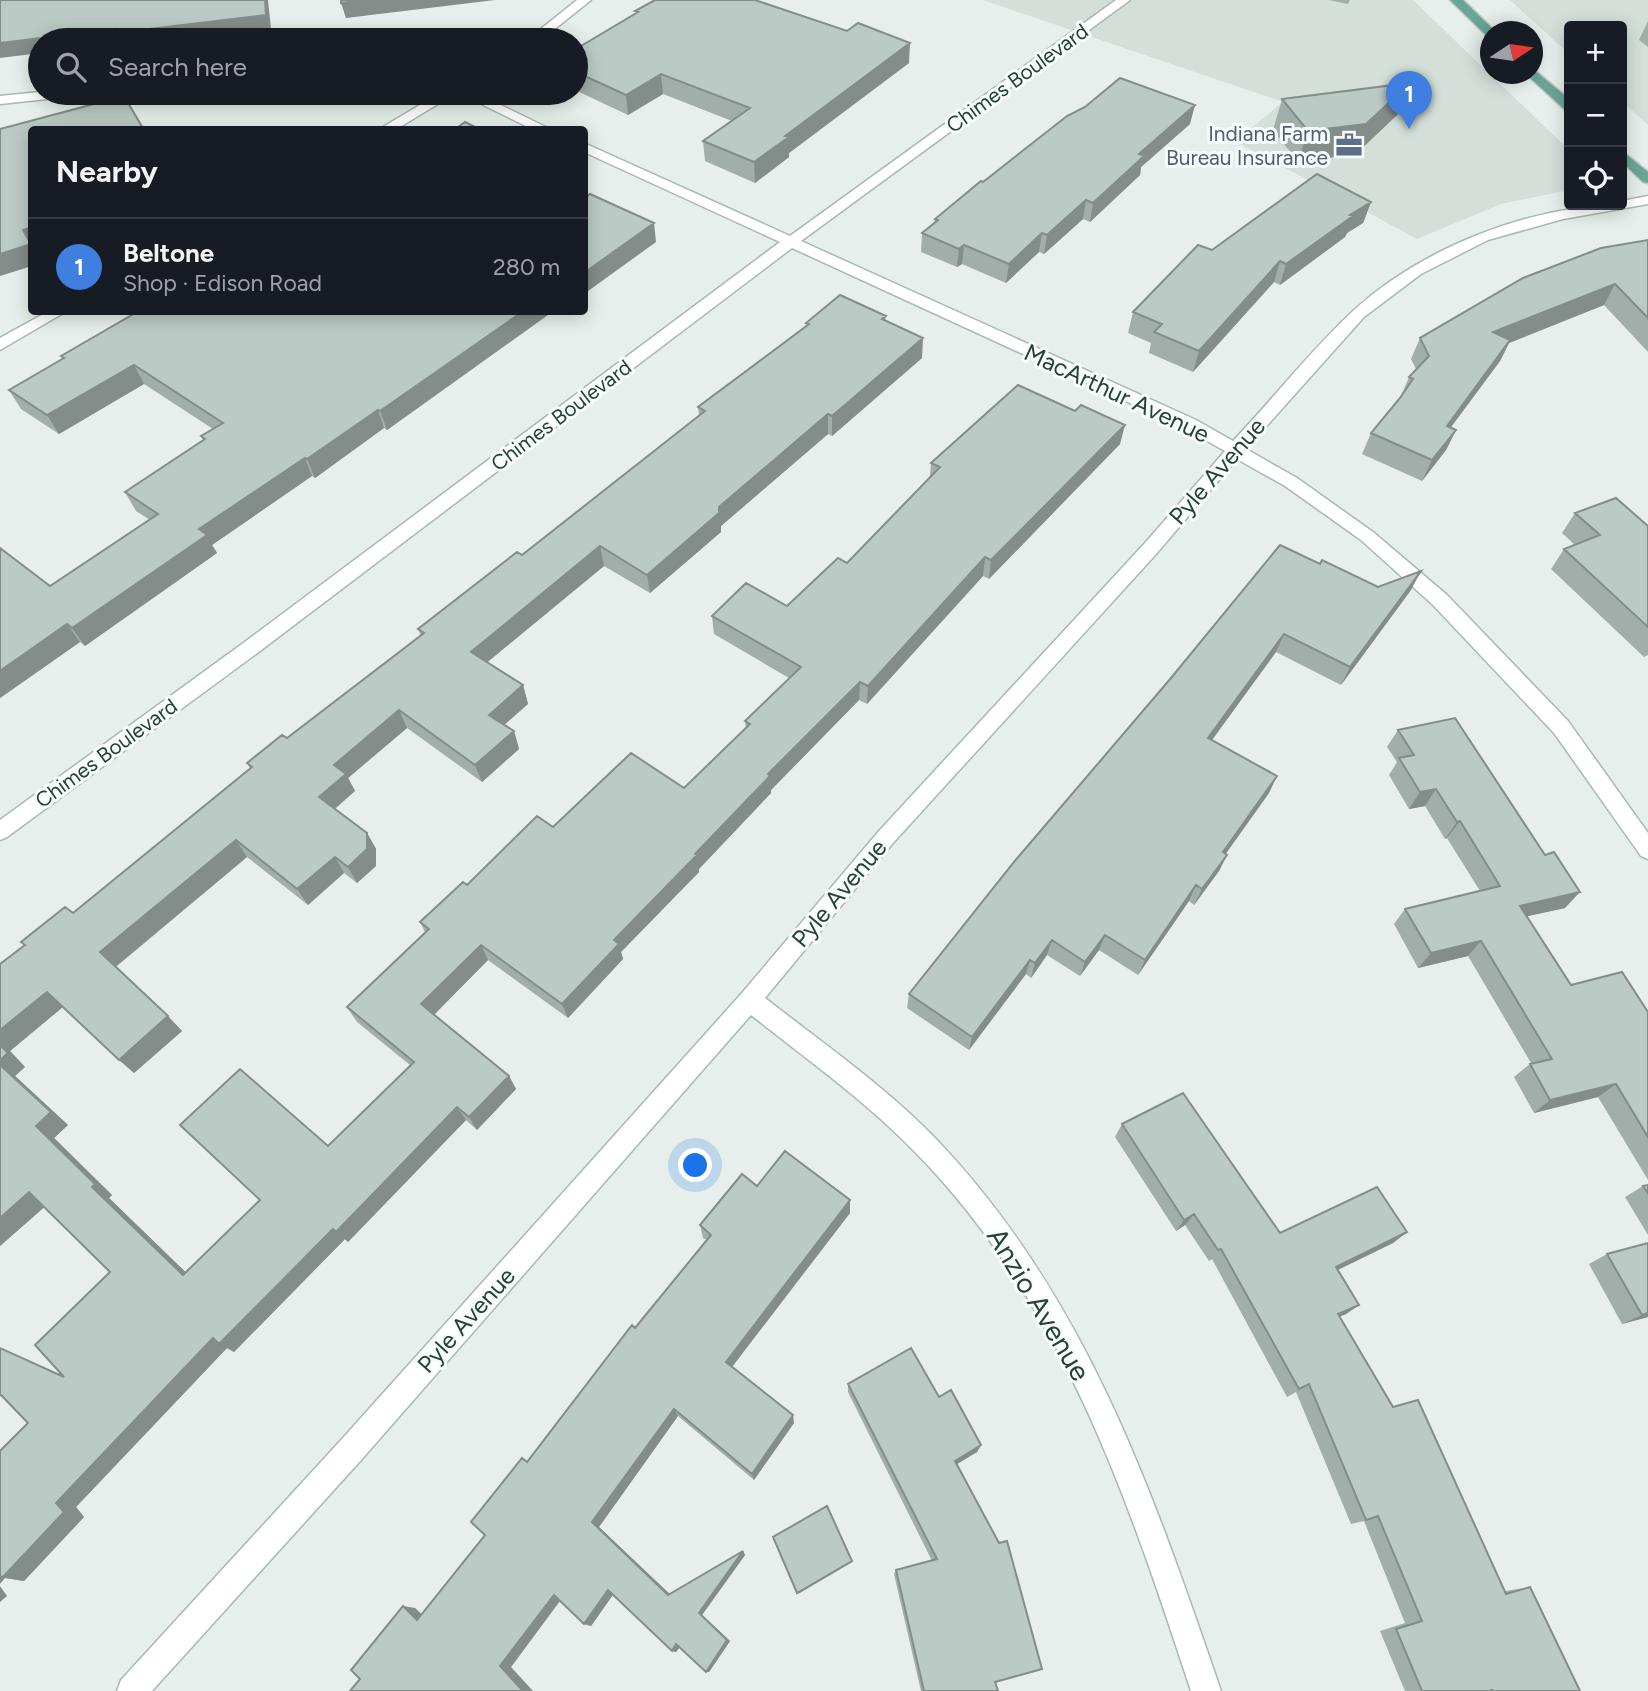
<!DOCTYPE html>
<html lang="en">
<head>
<meta charset="utf-8">
<style>
  :root { --surface:#171b24; --page:#20242c; --text:#f1f3f6; --muted:#9ea1a6; --line:#363941; --accent:#f4845f }
  body { margin:0; font-family:Figtree,sans-serif; background:var(--page); color:var(--text) }
  .controls { position:absolute; right:21px; top:21px; display:grid; overflow:hidden; border-radius:7px; box-shadow:0 4px 18px #0003 }
  .controls button { width:63px; height:63px; display:grid; place-items:center; padding:0; border:0; border-bottom:2px solid var(--line); background:var(--surface); color:var(--text); font:35px sans-serif }
  .compass { position:absolute; left:1480px; top:21px; width:63px; height:63px; border-radius:50%; background:var(--surface); box-shadow:0 4px 18px #0003; rotate:77deg }
  .you { position:absolute; left:696px; top:1166px; width:24px; height:24px; margin:-18px; border:5px solid #fff; border-radius:50%; background:#1a73e8; box-shadow:0 0 0 10px #1a73e833 }
  .badge { display:grid; place-items:center; width:46px; height:46px; border-radius:50%; background:var(--accent); color:#fff; font-size:23px; font-weight:700 }
  .pin { position:absolute; translate:-50% -58px; filter:drop-shadow(0 2px 4px #0008) }
  .pin::after { content:''; position:absolute; top:37px; width:24px; height:21px; background:inherit; clip-path:polygon(0 0,100% 0,50% 100%) }
  .list { margin:0; padding:0; list-style:none }
  h2 { display:flex; justify-content:space-between; align-items:center; height:91px; margin:0; padding:0 28px; font-size:30px }
  h2 small { font-size:23px; font-weight:400; color:var(--muted) }
  .list li { display:grid; grid-template-columns:46px 1fr auto; gap:21px; align-items:center; box-sizing:border-box; height:98px; padding:0 28px; border-top:2px solid var(--line) }
  .list b { display:block; font-size:26px; white-space:nowrap }
  .list p { margin:0; font-size:23px; white-space:nowrap; color:var(--muted) }
  .list em { font-size:23px; font-style:normal; color:var(--muted) }
  .icon { flex:none; width:38px; height:38px; fill:none; stroke:currentColor; stroke-width:2; stroke-linecap:round; stroke-linejoin:round }
  .map { position:relative; flex:none; width:1648px; height:1691px; overflow:hidden }
  .search { position:absolute; background:var(--surface); box-shadow:0 4px 18px #0003; left:28px; top:28px; width:560px; height:77px; display:flex; align-items:center; gap:18px; box-sizing:border-box; padding:0 24px; border-radius:38px; color:var(--muted); font-size:26px }
  .panel { position:absolute; background:var(--surface); box-shadow:0 4px 18px #0003; left:28px; top:126px; width:560px; height:189px; border-radius:7px }
  .map>svg:first-child { display:block }
  .built { fill:#d4dfda }
  .lines { fill:none; stroke-linecap:round; stroke-linejoin:round }
  .minor-casing { stroke:#a8b8b2; stroke-width:3 }
  .major-casing { stroke:#c2cac8; stroke-width:3 }
  .minor { fill:#fff; fill-rule:evenodd }
  .major { fill:#6aa596; fill-rule:evenodd }
  .wall { fill:#a1aea9 }
  .shaded-wall { fill:#838d89 }
  .building { fill:#bbcac4; stroke:#838d89; stroke-width:2 }
  .labels { text-anchor:middle; dominant-baseline:central; stroke-width:6; stroke-linejoin:round; paint-order:stroke }
  .far-street-label { font-size:21px; fill:#24423a; stroke:#f7fbf9 }
  .far-service-label { font-size:21px; fill:#4e5e75; stroke:#f7fbf9; text-anchor:end }
  .street-label { font-size:24px; fill:#24423a; stroke:#f7fbf9 }
  .near-street-label { font-size:28px; fill:#24423a; stroke:#f7fbf9 }
</style>
</head>
<body>
<div class="map">
<svg width="1648" height="1691" viewBox="0 0 1648 1691">
  <rect width="100%" height="100%" fill="#e6efeb"/>
  <!-- built -->
  <path class="built" d="M983,0H1413L1569,150V190L1501,204L1417,239L1235,141L1283,102Z
    M1510,0H1648V125L1622,101V26H1569V54Z"/>
  <g class="lines">
    <!-- minor casing -->
    <g class="minor-casing">
      <path id="minor" d="M577,0H591L541,40H527Z
        M1116,0H1130L801,241L1196,420L1233,441C1273,399 1310,351 1353,311C1420,249 1530,205 1622,205V201L1648,196V204L1563,219L1488,240L1421,274L1364,317L1246,449L1297,478L1373,532L1447,595L1568,721L1648,833V859L1641,856L1554,733L1433,605L1361,540L1285,486L1237,459L1157,553L893,843L765,998C824,1044 885,1086 937,1140C1087,1298 1152,1490 1221,1691H1191C1127,1497 1064,1305 917,1154C867,1102 808,1060 751,1015L362,1459L152,1691H117L121,1680L342,1439L742,993L879,831L1145,543L1225,451L1184,428L792,248L256,654L7,837L0,840V820L242,644L780,242L584,152V143L790,236Z
        M40,92L73,93L66,97L0,104V96Z
        M440,93H456L395,130H378Z
        M459,93H476L552,130H534Z
        M47,312H65L0,350V338Z"/>
    </g>
    <!-- major casing -->
    <g class="major-casing">
      <path id="major" d="M1450,0H1463L1496,32H1490V36L1486,35Z
        M1532,68L1569,99V110L1564,109L1527,75L1532,74Z
        M1622,151L1648,172V183L1643,182L1622,162Z"/>
    </g>
    <!-- minor -->
    <use href="#minor" class="minor"/>
    <!-- major -->
    <use href="#major" class="major"/>
  </g>
  <!-- wall -->
  <path class="wall" d="M1329,0H1350L1348,4Z
    M635,11L909,63L789,153V157L755,183L705,161L703,141L732,121L663,94L628,115L577,91L576,84V49L636,14Z
    M1648,21V47L1639,40Z
    M1410,83L1398,114L1356,154L1298,162L1273,130L1282,99Z
    M1190,124L1141,167L1140,175L1090,222L1083,219L1044,254L1039,252L1006,283L962,264L957,267L921,252L922,233L934,223L935,219L983,182Z
    M1371,202L1363,223L1347,233L1345,237L1280,285L1274,282L1193,372L1149,353L1151,343L1128,333L1133,312L1212,250Z
    M1648,240V352L1604,305L1509,343L1500,361L1451,427L1456,430L1446,450L1422,481L1362,454L1371,433L1400,398L1409,377L1416,369L1411,359L1420,338Z
    M552,312L387,430L384,428L315,478L312,476L212,545L217,553L85,646L80,642L0,698V548L50,586L150,520L136,511L125,492L203,440L201,436L213,429L144,384L59,434L21,409L9,390L63,358L61,356Z
    M886,316L885,321L922,358L832,436L828,434L721,526V532L650,593L604,566L487,662L523,685L528,704L504,725L514,731L519,749L482,782L407,728L348,778L355,791L335,809L367,833L376,849V866L357,883L344,873L308,905L247,857L116,967L182,1031L134,1073L63,1007L10,1051L25,1067L15,1076L68,1125L54,1138L112,1195L109,1198L185,1272L328,1146L410,1065L357,1022L347,1007L425,932L420,922L467,885L553,827L684,788L746,728L745,721L789,678L714,634L712,616L787,606L847,563L930,477L931,463L1120,444L989,579L983,576L867,704L859,700L771,790V793L699,869V872L621,952L623,959L568,1018L488,960L434,1014L509,1076L516,1089L477,1130L466,1120L348,1242L345,1239L234,1352L227,1348L76,1507L84,1517L24,1581L5,1578L28,1423L0,1394V1348L63,1376L110,1272L44,1207L0,1246V964L73,913L250,768L247,763L287,738L421,636L418,629L522,555L699,415L698,407L806,326V323Z
    M1575,513L1648,526V655L1644,657L1551,569L1564,549L1575,545L1562,533Z
    M1320,564L1378,587L1411,590L1341,685L1276,652L1212,740L1269,793L1225,854L1227,855L1219,871L1194,905L1189,901L1138,975L1099,950L1080,976L1047,955L1031,978L1026,974L969,1050L907,1008L909,994Z
    M1398,730L1565,908L1527,916L1571,985L1648,1012V1180L1598,1097L1534,1113L1514,1077L1531,1063L1468,956L1418,968L1394,924L1405,909L1480,891L1447,838L1445,839L1425,806L1409,809L1389,775L1397,762L1387,747Z
    M1122,1124L1280,1233L1407,1232L1393,1243L1338,1270L1359,1305L1346,1314L1339,1317L1393,1407L1505,1591L1530,1587L1580,1691H1405L1380,1631L1405,1623L1364,1521L1351,1524L1296,1392L1287,1397L1212,1259L1209,1261L1185,1225L1176,1231L1115,1137Z
    M1648,1185V1235L1625,1197L1643,1186Z
    M757,1186L850,1200V1213L732,1366L794,1423L754,1480L678,1416L599,1527L669,1594L743,1551L745,1555L702,1615L730,1641L709,1672H706L680,1647L676,1652L672,1651L613,1594L591,1626L584,1624L560,1601L511,1667L360,1679L415,1608L422,1614L485,1535L527,1462L707,1240L703,1238L700,1225Z
    M1607,1254L1648,1317L1622,1324L1589,1264Z
    M848,1384L939,1397L981,1445L977,1452L957,1464L998,1691H921L894,1574L896,1570L932,1561L848,1392Z"/>
  <!-- shaded-wall -->
  <path class="shaded-wall" d="M265,0H268L271,29L180,40H40V53L0,58V43Z
    M364,0H495L346,18L341,3Z
    M910,43L909,63L789,153V157L755,183L754,162L785,136Z
    M661,74L663,94L628,115L626,95Z
    M1410,83L1398,114L1356,154L1298,162L1308,131Z
    M1195,105L1190,124L1141,167L1140,175L1090,222L1093,203L1139,154Z
    M1086,200L1083,219L1044,254L1047,235Z
    M1371,202L1363,223L1347,233L1345,237L1280,285L1286,264L1350,215Z
    M654,223L656,242L584,294V273Z
    M32,227V245L23,230Z
    M1042,233L1039,252L1006,283L1009,264Z
    M31,244L32,266L0,276V254Z
    M964,245L962,264L957,267L959,249Z
    M1280,261L1274,282L1193,372L1199,351Z
    M1615,284L1604,305L1509,343L1500,361L1437,446L1493,332Z
    M522,312H552L387,430L380,411Z
    M923,338L922,358L832,436V416Z
    M134,365L144,384L59,434L47,415Z
    M378,410L384,428L315,478L307,459Z
    M828,414V434L721,526V532L650,593L647,575L719,507Z
    M1125,425L1120,444L989,579L991,560Z
    M1456,430L1446,450L1422,481L1432,460Z
    M305,458L312,476L212,545L217,553L85,646L72,628L199,529Z
    M600,546L604,566L478,670L471,652Z
    M985,557L983,576L867,704L868,686Z
    M1421,571L1411,590L1341,685L1350,667Z
    M67,624L80,642L0,698V671Z
    M1284,634L1276,652L1201,755L1208,738Z
    M860,682L859,700L771,790V793L699,869V872L621,952L623,959L568,1018L562,1004L614,940L768,774Z
    M523,685L528,704L496,732L489,715Z
    M399,710L407,728L348,778L355,791L328,814L319,797L334,765Z
    M514,731L519,749L482,782L475,765Z
    M1277,776L1269,793L1215,869L1223,852Z
    M1436,789L1425,806L1409,809L1420,792Z
    M1460,821L1447,838L1445,839L1457,822Z
    M367,833L376,849V866L357,883L348,867Z
    M236,840L247,857L115,967L100,952Z
    M1227,855L1219,871L1194,905L1202,889Z
    M335,857L344,873L308,905L297,889Z
    M1196,885L1189,901L1138,975L1145,960Z
    M1580,892L1565,908L1506,921L1520,906Z
    M1105,935L1099,950L1080,976L1085,962Z
    M1052,940L1047,955L1031,978L1035,963Z
    M1481,941L1468,956L1418,968L1431,953Z
    M481,945L488,960L430,1019L421,1004Z
    M1030,960L1026,974L969,1050L972,1037Z
    M47,992L64,1006L10,1051L25,1067L15,1076L68,1125L54,1138L112,1195L109,1198L198,1284L183,1275L92,1187L36,1126L0,1065V1030Z
    M168,1016L182,1031L134,1073L119,1060Z
    M509,1076L516,1089L477,1130L469,1117Z
    M1616,1084L1598,1097L1534,1113L1550,1100Z
    M457,1107L466,1120L348,1242L345,1239L234,1352L227,1348L76,1507L84,1517L24,1581L5,1578L0,1584V1566L56,1503L213,1338L333,1229Z
    M29,1192L48,1204L0,1246V1218Z
    M850,1200V1213L729,1371L726,1362Z
    M1194,1214L1185,1225L1176,1231L1184,1220Z
    M1407,1232L1393,1243L1323,1277L1336,1267Z
    M1359,1305L1346,1314L1325,1323L1338,1314Z
    M1648,1313V1317L1622,1324L1642,1315Z
    M674,1409L678,1416L599,1527L673,1597L668,1595L592,1522Z
    M793,1415L794,1423L754,1480L752,1474Z
    M981,1445L977,1452L952,1467L955,1461Z
    M743,1551L745,1555L702,1615L730,1641L709,1672H706L699,1613Z
    M852,1561V1562L798,1594L797,1593Z
    M0,1586L7,1596L0,1602Z
    M608,1590L615,1592L591,1626L584,1624Z
    M554,1595L562,1598L511,1667L533,1691H523L500,1666Z
    M403,1606L415,1608L429,1622L417,1620Z
    M676,1644L681,1645L676,1652L672,1651Z"/>
  <!-- building -->
  <path class="building" d="M0,0H265L266,15L116,33V29L0,43Z
    M341,0H364L341,3Z
    M655,0H755L847,31L858,23L910,43L785,136L789,137L754,162L703,141L750,108L661,74L626,95L576,72V49L638,12L635,11Z
    M1120,78L1195,105L1139,154L1144,156L1093,203L1086,200L1047,235L1042,233L1009,264L964,245L959,249L922,233L938,220L935,219L981,181L983,182L1067,116L1085,107Z
    M1410,83L1366,124L1308,131L1282,99Z
    M124,96L144,130H32V227L23,230L31,244L0,254V129Z
    M465,122L481,130H454Z
    M1317,174L1371,202L1350,215L1353,216L1286,264L1280,261L1199,351L1154,332L1162,324L1133,312L1198,245L1212,250Z
    M590,194L654,223L584,273V198Z
    M1648,240V318L1615,284L1493,332L1510,340L1447,426L1456,430L1432,460L1371,433L1400,398L1413,379L1409,377L1429,356L1420,338L1523,278L1601,248Z
    M840,295L886,316L882,319L923,338L832,416L828,414L719,507V513L647,575L600,546L471,652L523,685L489,715L514,731L475,765L399,710L334,765L346,774L319,797L367,833V849L348,867L335,857L297,889L236,840L100,952L168,1016L119,1060L47,992L0,1030V964L25,945L21,942L65,907L73,913L252,767L247,763L282,735L287,738L424,633L418,629L517,552L522,555L705,411L698,407L809,324L806,323Z
    M137,312H522L380,411L378,410L307,459L305,458L199,529L207,535L72,628L67,624L0,671V548L50,586L158,514L125,492L205,439L201,436L223,423L134,365L47,415L9,390L64,358L61,356Z
    M1018,385L1075,411L1081,405L1125,425L991,560L985,557L868,686L860,682L768,774L770,776L695,854L697,855L614,940L619,944L562,1004L481,945L421,1004L509,1076L469,1117L457,1107L336,1232L333,1229L219,1344L213,1338L56,1503L64,1512L2,1578L0,1575V1451L28,1423L0,1394V1348L64,1377L35,1345L110,1272L29,1192L0,1218V1065L51,1112L36,1126L95,1184L92,1187L183,1275L260,1200L180,1125L240,1069L328,1146L414,1062L347,1007L429,929L420,922L463,882L467,885L537,816L553,827L631,753L684,788L750,724L745,721L801,667L712,616L746,583L787,606L838,558L847,563L940,467L931,463Z
    M1616,498L1648,526V627L1564,549L1600,535L1575,513Z
    M1280,545L1320,564L1322,560L1378,587L1421,571L1350,667L1284,634L1208,738L1277,776L1223,852L1227,855L1202,889L1196,885L1145,960L1105,935L1085,962L1052,940L1035,963L1030,960L972,1037L909,994L1014,862L1171,678Z
    M1455,718L1545,855L1554,852L1580,892L1520,906L1571,985L1622,972L1648,1012V1137L1616,1084L1550,1100L1530,1064L1552,1059L1481,941L1431,953L1405,909L1500,886L1460,821L1457,822L1436,789L1420,792L1399,758L1414,755L1398,730Z
    M0,1045L8,1053L0,1060Z
    M1183,1093L1280,1233L1377,1187L1407,1232L1336,1267L1359,1305L1338,1314L1393,1407L1418,1400L1506,1594L1530,1587L1580,1691H1493L1492,1690L1489,1691H1422L1396,1629L1422,1621L1378,1516L1366,1520L1309,1384L1299,1389L1221,1249L1218,1250L1194,1214L1184,1220L1122,1124Z
    M785,1151L850,1200L726,1362L793,1415L752,1474L674,1409L592,1522L668,1595L743,1551L699,1613L727,1640L706,1672L676,1644L672,1651L608,1590L584,1624L554,1595L500,1666L523,1691H350L360,1679L351,1670L403,1606L417,1620L485,1535L471,1522L522,1458L527,1462L632,1325L635,1328L711,1235L700,1225L742,1174L757,1186Z
    M1648,1185V1193L1643,1186Z
    M1648,1243V1313L1642,1315L1607,1254Z
    M911,1348L939,1397L951,1390L981,1445L955,1461L999,1543L1007,1541L1042,1669L995,1682L998,1691H924L896,1570L937,1559L848,1384Z
    M827,1506L852,1561L797,1593L773,1537Z"/>
  <!-- icons -->
  <defs>
    <g id="office-bare" transform="scale(2.1)"><path d="M-6-3h4V-5.5h4V-3h4V5H-6ZM-1-4.5V-3h2v-1.5ZM-6 0V1H6V0Z" fill="#5c6f8a" stroke="#f7fbf9" stroke-width="2.5" paint-order="stroke"/></g>
  </defs>
  <g fill-rule="evenodd">
    <use href="#office-bare" x="1349" y="145"/>
  </g>
  <g class="labels">
    <!-- far-street labels -->
    <g class="far-street-label">
      <text transform="translate(1017 78) rotate(-36)">Chimes Boulevard</text>
      <text transform="translate(561 415) rotate(-37)">Chimes Boulevard</text>
      <text transform="translate(106 753) rotate(-36)">Chimes Boulevard</text>
    </g>
    <!-- far-service labels -->
    <g class="far-service-label">
      <text x="1328" y="133">Indiana Farm<tspan x="1328" dy="24">Bureau Insurance</tspan></text>
    </g>
    <!-- street labels -->
    <g class="street-label">
      <text transform="translate(1117 393) rotate(25)">MacArthur Avenue</text>
      <text transform="translate(1217 471) rotate(-49)">Pyle Avenue</text>
      <text transform="translate(839 893) rotate(-50)">Pyle Avenue</text>
      <text transform="translate(466 1320) rotate(-48)">Pyle Avenue</text>
    </g>
    <!-- near-street labels -->
    <g class="near-street-label">
      <text transform="translate(1039 1304) rotate(59)">Anzio Avenue</text>
    </g>
  </g>
</svg>
<div class="controls">
<button>+</button>
<button>−</button>
<button><svg class="icon" aria-label="locate" viewBox="0 0 24 24"><circle cx="12" cy="12" r="6"/><path d="M12 2v4M12 18v4M2 12h4M18 12h4"/></svg></button>
</div>
<svg class="compass" viewBox="-18 -18 36 36"><path d="M0-13l5 13h-10z" fill="#e53935"/><path d="M0 13l5-13h-10z" fill="#9ea1a6"/></svg>
<div class="you"></div>
<div class="pin badge" style="left:1409px;top:129px;background:#3f7fe0">1</div>
<div class="search"><svg class="icon" aria-label="search" viewBox="0 0 24 24"><circle cx="10" cy="10" r="6"/><path d="M15 15l6 6"/></svg>Search here</div>
<section class="panel">
<h2>Nearby<small></small></h2>
<ul class="list">
<li><span class="badge" style="background:#3f7fe0">1</span><div><b>Beltone</b><p>Shop · Edison Road</p></div><em>280 m</em></li>
</ul>
</section>
</div>
</body>
</html>
